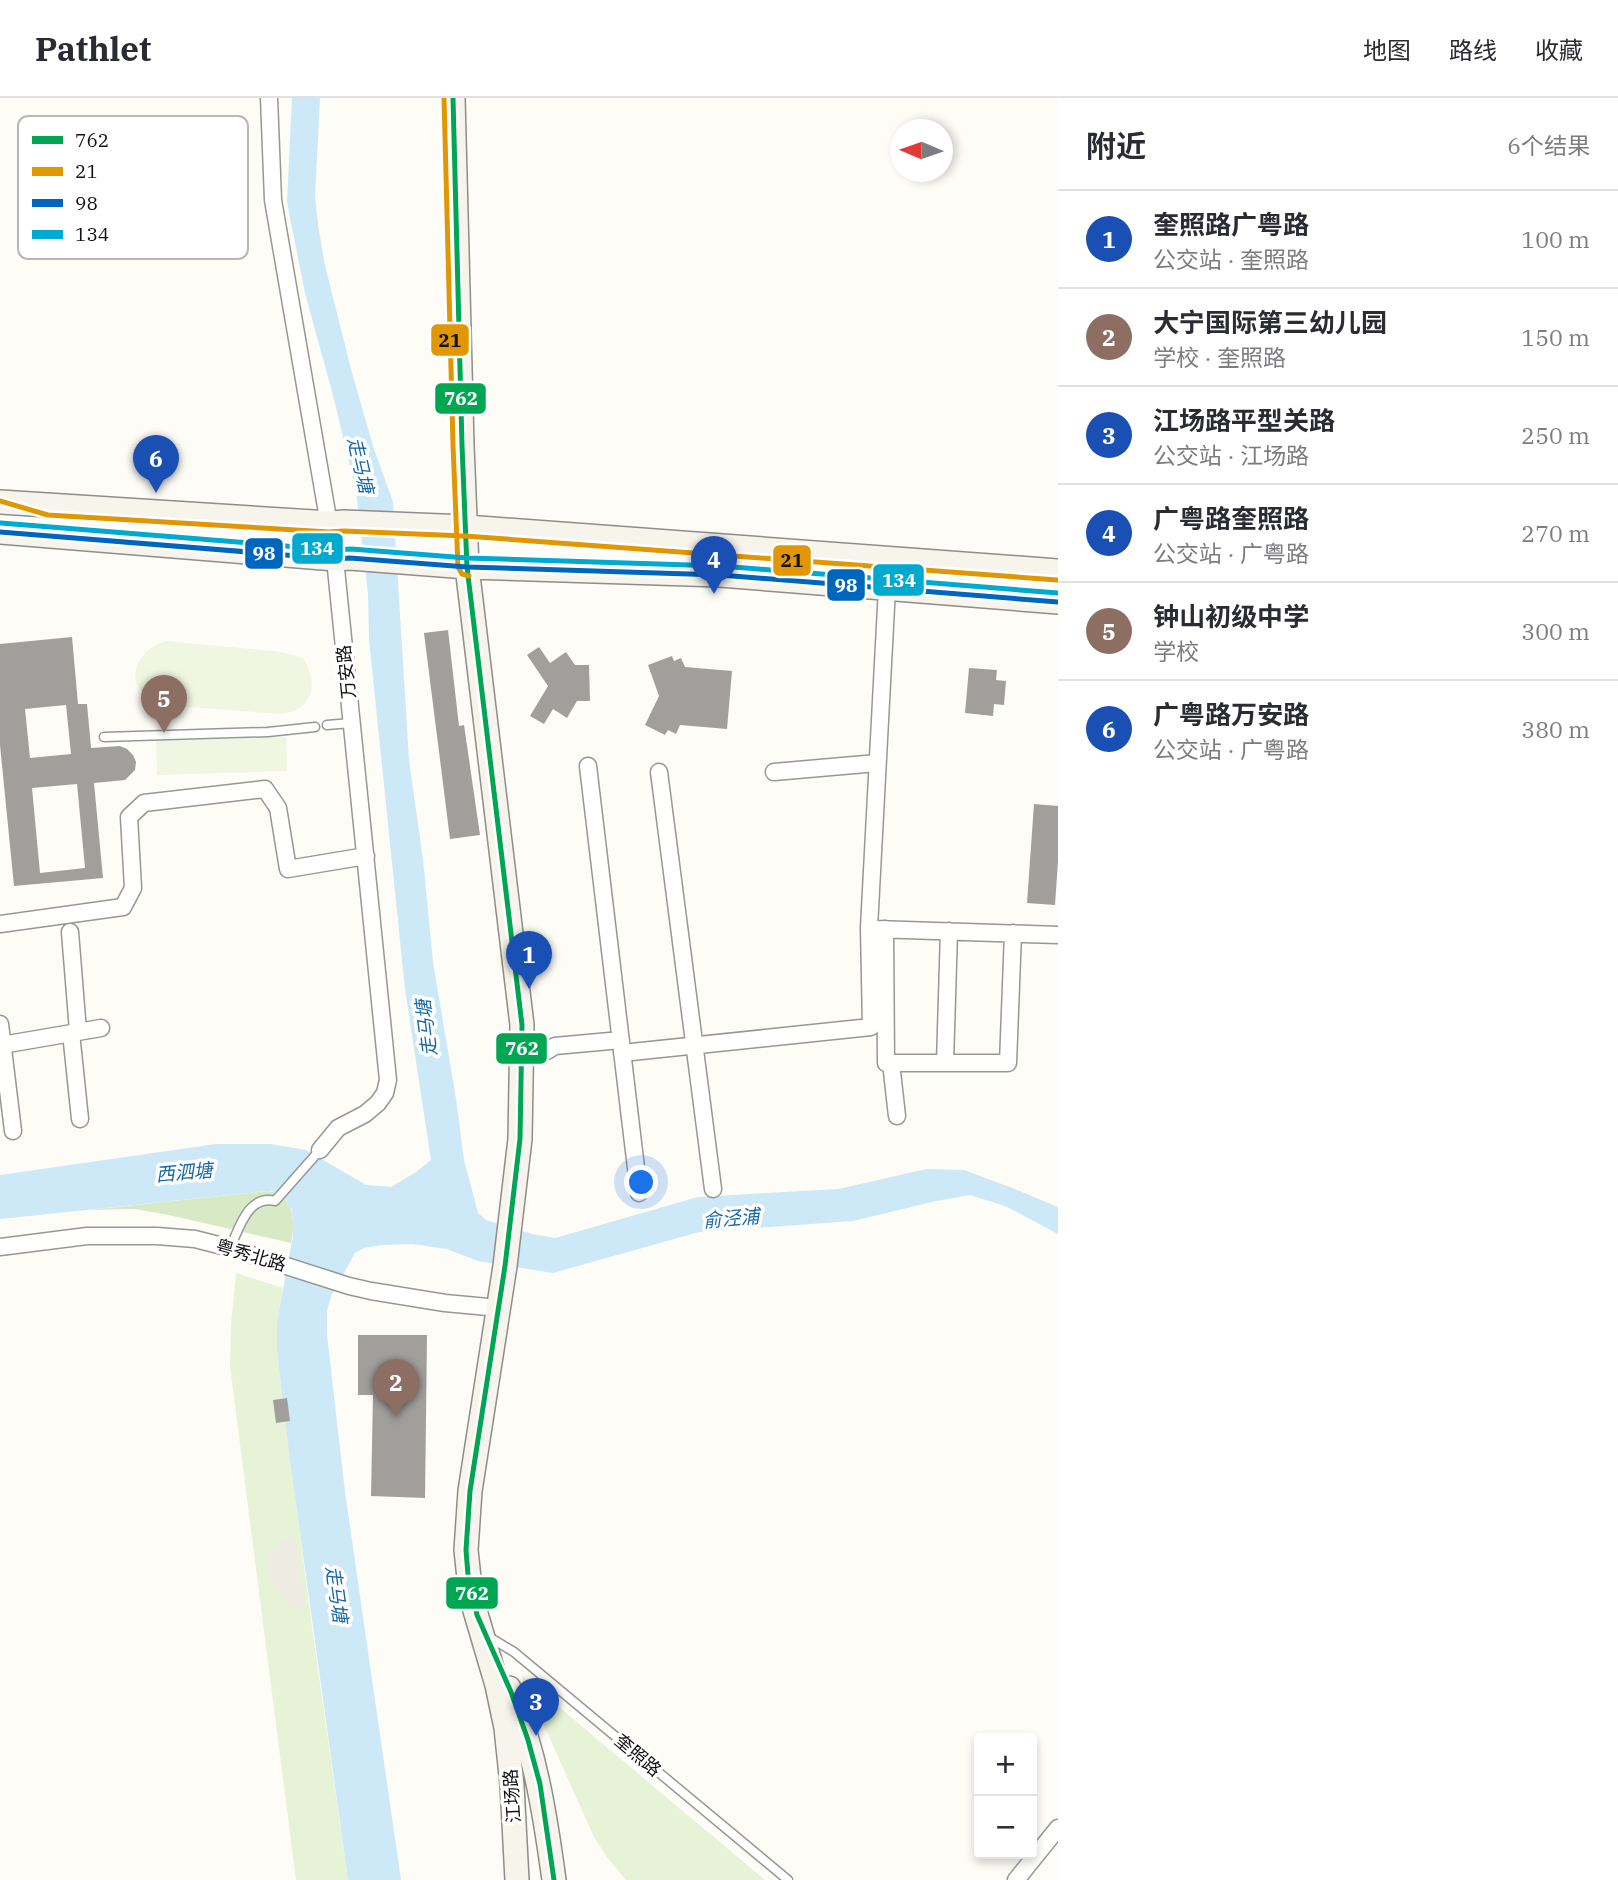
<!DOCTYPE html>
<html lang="zh">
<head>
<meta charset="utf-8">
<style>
  :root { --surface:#fff; --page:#f7f7f7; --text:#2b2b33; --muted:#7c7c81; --line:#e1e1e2; --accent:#646362 }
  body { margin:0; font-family:"IBM Plex Serif","Noto Sans SC",serif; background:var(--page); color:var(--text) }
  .controls { position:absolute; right:21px; bottom:21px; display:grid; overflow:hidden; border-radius:7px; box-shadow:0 4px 10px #0003 }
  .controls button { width:63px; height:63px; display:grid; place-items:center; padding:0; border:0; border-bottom:2px solid var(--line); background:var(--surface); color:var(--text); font:35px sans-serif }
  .compass { position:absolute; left:890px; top:21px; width:63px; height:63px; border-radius:50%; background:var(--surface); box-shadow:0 4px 10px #0003; rotate:272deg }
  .you { position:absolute; left:642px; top:1085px; width:24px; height:24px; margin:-18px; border:5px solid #fff; border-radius:50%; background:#1a73e8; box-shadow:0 0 0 10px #1a73e833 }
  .badge { display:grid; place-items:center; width:46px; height:46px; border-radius:50%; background:var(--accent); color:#fff; font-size:23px; font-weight:700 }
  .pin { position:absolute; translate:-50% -58px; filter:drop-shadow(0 2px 4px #0008) }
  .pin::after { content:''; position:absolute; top:37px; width:24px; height:21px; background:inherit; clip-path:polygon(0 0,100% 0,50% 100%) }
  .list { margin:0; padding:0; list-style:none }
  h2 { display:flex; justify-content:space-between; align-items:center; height:91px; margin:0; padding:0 28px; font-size:30px }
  h2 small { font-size:23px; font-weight:400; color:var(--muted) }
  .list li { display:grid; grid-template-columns:46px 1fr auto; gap:21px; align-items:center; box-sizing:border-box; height:98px; padding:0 28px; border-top:2px solid var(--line) }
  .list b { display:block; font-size:26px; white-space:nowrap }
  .list p { margin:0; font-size:23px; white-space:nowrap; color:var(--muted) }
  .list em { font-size:23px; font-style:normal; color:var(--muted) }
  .map { position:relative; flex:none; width:1058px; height:1782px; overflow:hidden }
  header { display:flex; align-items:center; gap:42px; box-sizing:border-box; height:98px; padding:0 35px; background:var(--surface); border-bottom:2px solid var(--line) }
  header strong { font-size:33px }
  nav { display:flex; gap:38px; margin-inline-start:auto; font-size:24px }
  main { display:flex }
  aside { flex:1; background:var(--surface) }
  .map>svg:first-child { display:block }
  .green { fill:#e7f3d7 }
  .forest { fill:#d8eac5 }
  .pitch { fill:#f0f6e1 }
  .plaza { fill:#edebe2 }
  .water { fill:#cde8f7 }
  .building { fill:#a19f9c; fill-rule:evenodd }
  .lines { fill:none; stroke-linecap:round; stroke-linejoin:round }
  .lane-casing { stroke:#979795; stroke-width:11 }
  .street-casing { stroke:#979795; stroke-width:19 }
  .secondary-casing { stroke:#8e8d8b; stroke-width:26 }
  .lane { stroke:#fffffe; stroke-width:8 }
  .street { stroke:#fffffe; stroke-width:16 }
  .secondary { stroke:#f6f4eb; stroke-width:23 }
  .bus-1-casing { stroke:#fff; stroke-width:10 }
  .bus-2-casing { stroke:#fff; stroke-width:10 }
  .bus-3-casing { stroke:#fff; stroke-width:10 }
  .bus-4-casing { stroke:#fff; stroke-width:10 }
  .bus-1 { stroke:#00a651; stroke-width:5 }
  .bus-2 { stroke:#e09702; stroke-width:5 }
  .bus-3 { stroke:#0065bd; stroke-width:5 }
  .bus-4 { stroke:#00a9ce; stroke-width:5 }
  .labels { text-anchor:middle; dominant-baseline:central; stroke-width:7; stroke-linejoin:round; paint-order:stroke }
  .street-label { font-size:18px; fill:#111; stroke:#fff }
  .water-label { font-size:19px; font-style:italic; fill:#1768a6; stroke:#fff }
  .key { fill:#fff; stroke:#b8b8b8; stroke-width:2 }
  .key-label { font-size:19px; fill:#111 }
  .line-badge { stroke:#fff; stroke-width:2.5 }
  .badge-label { font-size:19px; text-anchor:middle; font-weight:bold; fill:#fff }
  .pale-badge-label { font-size:19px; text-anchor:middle; font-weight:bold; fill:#111 }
</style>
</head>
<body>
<header>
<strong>Pathlet</strong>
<nav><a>地图</a><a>路线</a><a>收藏</a></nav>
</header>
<main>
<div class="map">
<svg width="1058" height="1782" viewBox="0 0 1058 1782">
  <rect width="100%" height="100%" fill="#fdfcf7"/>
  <!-- green -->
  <path class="green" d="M236,1175L283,1190L277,1224V1253L310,1515L348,1782H296L230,1268L231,1226Z
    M522,1578L765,1782H626L607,1759L594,1739Z"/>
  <!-- forest -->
  <path class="forest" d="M267,1093C294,1095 296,1123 291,1145L169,1117L135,1111L88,1112Z"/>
  <!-- pitch -->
  <path class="pitch" d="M166,543L282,554L303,560C318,585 315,611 282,616L160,607C123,593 130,554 166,543Z
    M286,639L287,673L157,677L156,643Z"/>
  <!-- plaza -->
  <path class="plaza" d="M295,1436L305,1509L297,1511L292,1509L284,1501L275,1486H270L267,1453L274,1451L283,1442Z"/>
  <!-- water -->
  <path class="water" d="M292,0H320L315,98L318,127L325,168L352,275L373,348L393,404L409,662L423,762L433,864L456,1001L464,1062L478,1115L486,1122L532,1136L555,1140L698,1099L839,1091L926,1071L964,1072L1015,1091L1058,1109V1136L1005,1108L970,1097L936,1103L853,1123L699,1134L553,1175L478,1163L447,1151L412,1146L381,1147L364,1150L355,1155L331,1198L327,1213V1237L345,1394L401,1782H348L290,1362L277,1253V1224L293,1138V1124L292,1112L286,1102L277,1094L267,1093L0,1121V1077L216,1046H270L306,1052L366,1087L391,1089L416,1074L431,1062L405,891L369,541L368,495L356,394L334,301L305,195L287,104Z"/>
  <!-- building -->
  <path class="building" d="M448,532L459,628L464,627L480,737L450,741L424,535Z
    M72,539L78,606H87L91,650L120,648L127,651L133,657L136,664L135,672L125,682L94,685L103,780L14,788L0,647V546ZM66,607L71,656L30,660L25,611ZM77,686L85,770L40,775L32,690Z
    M539,549L550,565L566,554L575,567H589L590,603H577L567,620L553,611L544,626L530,618L548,588L527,557Z
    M672,558L674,563L681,560L685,569L732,573L727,631L680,627L676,636L668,632L665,637L645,627L659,598L648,567Z
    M969,570L997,572L996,582L1006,583L1004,607L994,606L993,618L965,615Z
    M1034,706L1058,708V763L1055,807L1027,805Z
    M358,1237H427L425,1400L371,1398L373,1297H358Z
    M287,1300L290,1323L276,1325L273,1302Z"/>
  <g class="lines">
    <!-- lane casing -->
    <g class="lane-casing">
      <path id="lane" d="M327,627L351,625
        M104,639L268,634L315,629
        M230,1150C239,1131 248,1096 275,1103L320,1052
        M489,1539L514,1554L788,1782"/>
    </g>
    <!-- street casing -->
    <g class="street-casing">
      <path id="street" d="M269,0L273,102L335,461L388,982L385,995L378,1005L365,1016L338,1030L320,1052
        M588,668L639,1095
        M659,674L713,1091
        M774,674L877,665
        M0,826L123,809L133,790L129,719L144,705L265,691L278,710L288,771L366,758
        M875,831L1058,837
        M885,831L886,965H1008L1013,835
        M70,834L78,933
        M0,926L13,1033
        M71,935L80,1021
        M2,947L101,930
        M522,950L547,953L555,948L621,942
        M622,955L871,929L869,830L887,490
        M891,965L897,1018
        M945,965L949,833
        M0,1149L87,1138H157L195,1141L230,1150L349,1188L371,1193L445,1205L499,1210
        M1016,1782L1058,1730"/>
    </g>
    <!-- secondary casing -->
    <g class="secondary-casing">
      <path id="secondary" d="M453,0L462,347L467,469L522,927L520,1041L505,1168L470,1393L466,1452L471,1499L497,1587L506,1630L512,1687L517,1782
        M0,404L330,425L344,424L466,429L1058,473
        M0,434L335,461L350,460L467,469L720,477L1058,504
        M509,1590C535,1652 545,1716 554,1782"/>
    </g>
    <!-- lane -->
    <use href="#lane" class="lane"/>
    <!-- street -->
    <use href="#street" class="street"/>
    <!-- secondary -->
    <use href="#secondary" class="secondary"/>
    <!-- bus-1 casing -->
    <g class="bus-1-casing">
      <path id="bus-1" d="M453,0L462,347L467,469L522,927L520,1041L505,1168L470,1393L466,1452L468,1477L477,1517L511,1594L528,1642L540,1686L554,1782"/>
    </g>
    <!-- bus-2 casing -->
    <g class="bus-2-casing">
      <path id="bus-2" d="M444,0L453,347L458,469L462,476L469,478
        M0,403L48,417L329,434L344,433L465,438L1057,482"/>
    </g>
    <!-- bus-3 casing -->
    <g class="bus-3-casing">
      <path id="bus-3" d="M0,434L335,461L350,460L467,469L720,477L1058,504"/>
    </g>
    <!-- bus-4 casing -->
    <g class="bus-4-casing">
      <path id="bus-4" d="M1,425L335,452L351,451L467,460L721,468L1058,495"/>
    </g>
    <!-- bus-1 -->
    <use href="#bus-1" class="bus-1"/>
    <!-- bus-2 -->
    <use href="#bus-2" class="bus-2"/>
    <!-- bus-3 -->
    <use href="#bus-3" class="bus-3"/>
    <!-- bus-4 -->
    <use href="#bus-4" class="bus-4"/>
  </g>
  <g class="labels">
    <!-- street labels -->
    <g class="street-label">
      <text transform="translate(346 574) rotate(-96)">万安路</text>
      <text transform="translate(251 1157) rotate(16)">粤秀北路</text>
      <text transform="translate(638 1657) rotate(40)">奎照路</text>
      <text transform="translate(512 1698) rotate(-94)">江场路</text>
    </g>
    <!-- water labels -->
    <g class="water-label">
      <text transform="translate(361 367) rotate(77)">走马塘</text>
      <text transform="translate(426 930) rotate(-97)">走马塘</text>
      <text transform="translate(184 1074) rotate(-5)">西泗塘</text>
      <text transform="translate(731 1120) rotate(-5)">俞泾浦</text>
      <text transform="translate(337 1496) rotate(82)">走马塘</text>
    </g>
  </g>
  <!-- legend -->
  <rect x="18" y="18" width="230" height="143" rx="10" class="key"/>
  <rect x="32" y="38" width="31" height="8" fill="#00a651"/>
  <rect x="32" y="69" width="31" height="9" fill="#e09702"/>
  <rect x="32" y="101" width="31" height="8" fill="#0065bd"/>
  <rect x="32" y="132" width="31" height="9" fill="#00a9ce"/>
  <g class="key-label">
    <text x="75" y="49">762</text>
    <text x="75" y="80">21</text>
    <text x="75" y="112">98</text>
    <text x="75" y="143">134</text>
  </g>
  <g class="line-badge">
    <rect x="430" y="225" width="40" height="34" rx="7" fill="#e09702"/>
    <rect x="434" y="284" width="53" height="33" rx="7" fill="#00a651"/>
    <rect x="291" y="434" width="53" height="33" rx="7" fill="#00a9ce"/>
    <rect x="244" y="439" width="40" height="33" rx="7" fill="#0065bd"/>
    <rect x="772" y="446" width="40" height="33" rx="7" fill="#e09702"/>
    <rect x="872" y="465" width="53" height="34" rx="7" fill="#00a9ce"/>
    <rect x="826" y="470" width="40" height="34" rx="7" fill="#0065bd"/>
    <rect x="495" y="934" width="53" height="33" rx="7" fill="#00a651"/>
    <rect x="445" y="1478" width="54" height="34" rx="7" fill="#00a651"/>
  </g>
  <g class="badge-label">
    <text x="461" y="307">762</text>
    <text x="317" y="457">134</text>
    <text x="264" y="462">98</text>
    <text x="899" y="489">134</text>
    <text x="846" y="494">98</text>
    <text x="522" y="957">762</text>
    <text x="472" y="1502">762</text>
  </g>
  <g class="pale-badge-label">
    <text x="450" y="249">21</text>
    <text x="792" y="469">21</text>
  </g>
</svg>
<div class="controls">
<button>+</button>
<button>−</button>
</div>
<svg class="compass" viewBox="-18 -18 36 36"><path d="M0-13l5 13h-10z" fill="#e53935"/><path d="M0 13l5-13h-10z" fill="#7c7c81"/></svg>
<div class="you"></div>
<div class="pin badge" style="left:529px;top:891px;background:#1a4fb4">1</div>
<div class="pin badge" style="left:396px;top:1319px;background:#8d6e63">2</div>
<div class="pin badge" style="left:536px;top:1638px;background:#1a4fb4">3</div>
<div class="pin badge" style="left:714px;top:496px;background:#1a4fb4">4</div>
<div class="pin badge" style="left:164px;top:635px;background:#8d6e63">5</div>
<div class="pin badge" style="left:156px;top:395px;background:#1a4fb4">6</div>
</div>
<aside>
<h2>附近<small>6个结果</small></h2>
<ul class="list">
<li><span class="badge" style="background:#1a4fb4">1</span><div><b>奎照路广粤路</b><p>公交站 · 奎照路</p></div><em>100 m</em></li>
<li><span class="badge" style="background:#8d6e63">2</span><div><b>大宁国际第三幼儿园</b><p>学校 · 奎照路</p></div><em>150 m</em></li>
<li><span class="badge" style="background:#1a4fb4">3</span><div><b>江场路平型关路</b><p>公交站 · 江场路</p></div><em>250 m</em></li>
<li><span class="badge" style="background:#1a4fb4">4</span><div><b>广粤路奎照路</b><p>公交站 · 广粤路</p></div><em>270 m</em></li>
<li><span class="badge" style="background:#8d6e63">5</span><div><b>钟山初级中学</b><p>学校</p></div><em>300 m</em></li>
<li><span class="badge" style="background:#1a4fb4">6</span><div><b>广粤路万安路</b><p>公交站 · 广粤路</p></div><em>380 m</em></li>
</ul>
</aside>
</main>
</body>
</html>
